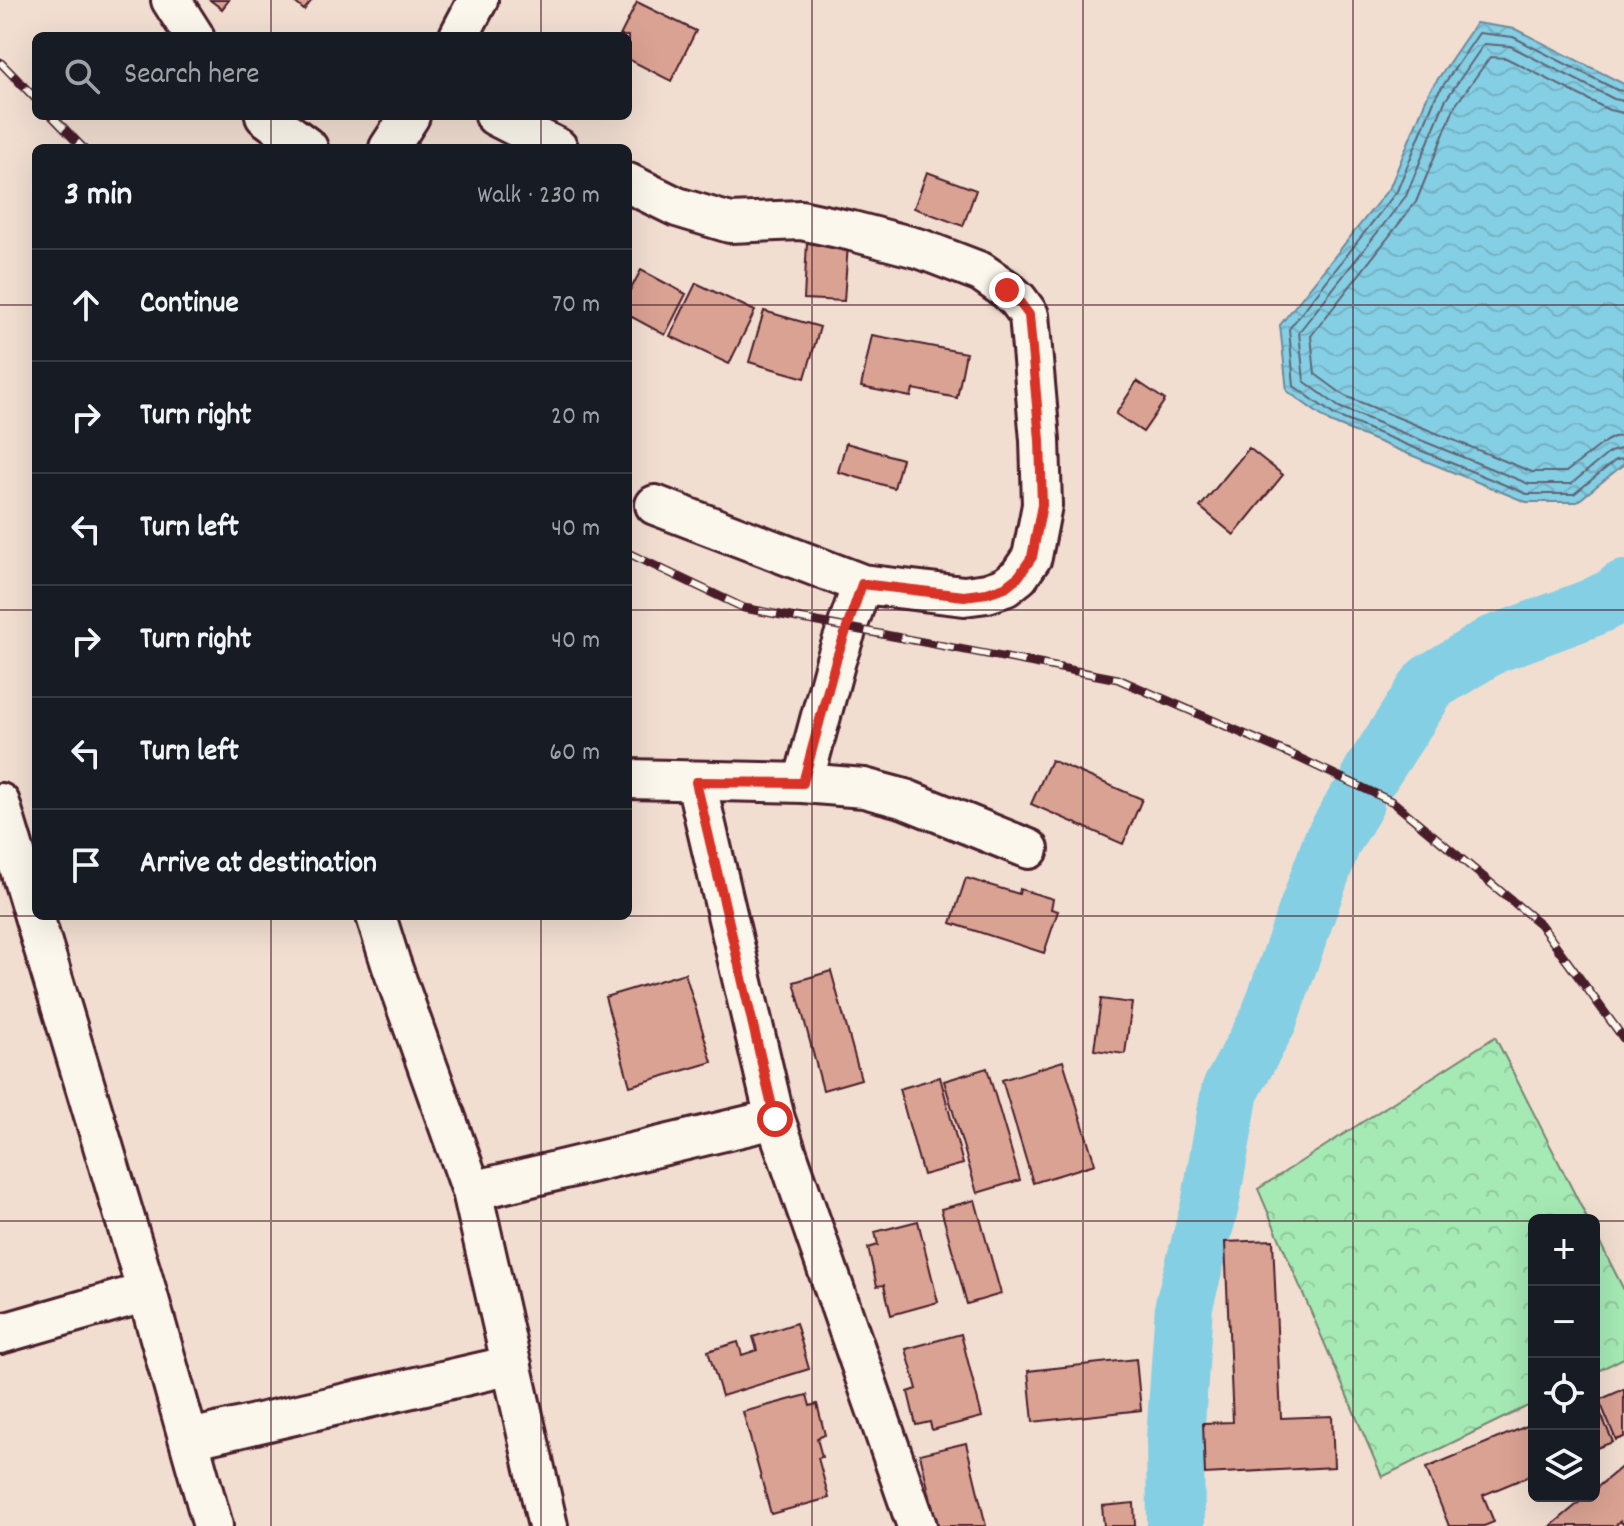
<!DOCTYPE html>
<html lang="en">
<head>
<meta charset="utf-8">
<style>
  :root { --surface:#171b24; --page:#20242c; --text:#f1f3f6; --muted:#9ea1a6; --line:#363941 }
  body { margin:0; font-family:Dekko,sans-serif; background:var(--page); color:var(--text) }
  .controls { position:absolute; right:24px; bottom:24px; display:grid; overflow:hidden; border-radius:12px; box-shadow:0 8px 32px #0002 }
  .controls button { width:72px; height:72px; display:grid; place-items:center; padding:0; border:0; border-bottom:2px solid var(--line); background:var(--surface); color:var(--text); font:40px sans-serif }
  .stop { position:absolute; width:24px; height:24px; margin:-18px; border:6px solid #d93025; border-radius:50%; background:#fff }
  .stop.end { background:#d93025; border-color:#fff; box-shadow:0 2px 8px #0008 }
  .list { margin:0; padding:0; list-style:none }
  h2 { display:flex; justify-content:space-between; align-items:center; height:104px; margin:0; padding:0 32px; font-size:34px }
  h2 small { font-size:26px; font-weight:400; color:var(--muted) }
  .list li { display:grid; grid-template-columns:52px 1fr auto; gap:24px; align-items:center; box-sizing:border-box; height:112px; padding:0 32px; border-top:2px solid var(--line) }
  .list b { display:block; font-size:30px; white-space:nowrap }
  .list em { font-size:26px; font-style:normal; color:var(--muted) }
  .icon { flex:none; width:44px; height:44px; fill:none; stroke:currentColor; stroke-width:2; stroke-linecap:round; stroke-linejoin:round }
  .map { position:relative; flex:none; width:1624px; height:1526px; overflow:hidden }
  .search { position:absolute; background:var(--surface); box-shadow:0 8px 32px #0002; left:32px; top:32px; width:600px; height:88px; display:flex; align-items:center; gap:20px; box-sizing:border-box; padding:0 28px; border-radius:12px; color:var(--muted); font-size:30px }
  .panel { position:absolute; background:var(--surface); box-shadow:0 8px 32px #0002; left:32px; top:144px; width:600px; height:776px; border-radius:12px }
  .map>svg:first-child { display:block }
  .park { fill:url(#park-crowns); stroke:#788470; stroke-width:2 }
  .water { fill:url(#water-waves); stroke:#6d899a; stroke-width:2 }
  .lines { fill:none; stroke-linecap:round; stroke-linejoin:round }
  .shore { stroke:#616575; stroke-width:2 }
  .river { stroke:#84cfe4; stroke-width:58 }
  .building { fill:#daa293; stroke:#4a1f2b; stroke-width:2 }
  .minor-casing { stroke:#4a1f2b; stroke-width:44 }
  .minor { stroke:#fbf7ec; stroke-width:38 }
  .rail-casing { stroke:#4a1f2b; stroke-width:9 }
  .rail { stroke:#fbf7ec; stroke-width:6; stroke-dasharray:18; stroke-linecap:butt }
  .route { stroke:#d93025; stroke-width:10 }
  .grid { fill:none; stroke:#4a1f2b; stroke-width:2; stroke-opacity:0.55 }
</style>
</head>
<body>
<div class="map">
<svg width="1624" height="1526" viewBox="0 0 1624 1526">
  <defs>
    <pattern id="park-crowns" width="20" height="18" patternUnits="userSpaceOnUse" patternTransform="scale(2)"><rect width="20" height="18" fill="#a5eab5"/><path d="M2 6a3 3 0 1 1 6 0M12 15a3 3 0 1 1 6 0" fill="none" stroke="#90c89c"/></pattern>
    <pattern id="water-waves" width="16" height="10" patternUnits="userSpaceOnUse" patternTransform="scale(2)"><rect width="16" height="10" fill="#84cfe4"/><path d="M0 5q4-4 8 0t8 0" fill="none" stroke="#74b1c4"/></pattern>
  </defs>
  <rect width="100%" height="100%" fill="#f1ded1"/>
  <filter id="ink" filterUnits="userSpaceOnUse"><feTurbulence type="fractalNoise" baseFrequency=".0125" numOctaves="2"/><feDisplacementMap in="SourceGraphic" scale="16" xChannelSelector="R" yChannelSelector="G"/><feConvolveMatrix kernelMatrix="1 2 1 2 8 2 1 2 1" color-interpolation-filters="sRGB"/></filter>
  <g filter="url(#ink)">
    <!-- park -->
    <path class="park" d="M1495,1037L1588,1220H1534V1403L1382,1477L1258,1189Z
      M1594,1231L1624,1290V1358L1594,1373Z"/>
    <!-- water -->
    <path class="water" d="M1476,23L1515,29L1624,84V464L1577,502H1526L1330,422L1287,391L1280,325L1390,187L1429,92Z"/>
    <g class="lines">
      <!-- shore -->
      <path class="shore" d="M1624,91L1617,90L1513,37L1479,33L1436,96L1397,191L1289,329L1294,386L1334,415L1527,494H1574L1616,460L1624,459
        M1624,101L1614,99L1510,46L1484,44L1445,101L1406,196L1299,332L1304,381L1339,407L1529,484H1571L1610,452L1624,448
        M1624,113L1609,110L1506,58L1490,57L1455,106L1416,202L1311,336L1315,374L1345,396L1532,472H1566L1606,441L1614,437L1624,436"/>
      <!-- river -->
      <path class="river" d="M1371,774L1430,683L1492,645L1591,608L1614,597L1624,589
        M1176,1526L1175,1439L1184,1305L1210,1205L1230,1091L1268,1021L1332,842L1355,803"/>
    </g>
    <!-- building -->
    <path class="building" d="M210,0H229L222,9Z
      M292,0H312L304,10Z
      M637,2L696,31L671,81L628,59V36H620Z
      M927,172L976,190L963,226L914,208Z
      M807,242L848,244L844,301L804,299Z
      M641,270L686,294L665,335L628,315V294Z
      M696,283L755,311L729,364L670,336Z
      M764,311L820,327L805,378L749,362Z
      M872,335L966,353L957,398L913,389L911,397L861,387Z
      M1137,381L1165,400L1143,432L1116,414Z
      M846,443L902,459L894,488L838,472Z
      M1249,448L1283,475L1234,535L1200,507Z
      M1051,760L1142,799L1123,844L1031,804Z
      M966,878L1019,894L1020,889L1053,899L1051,909L1058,911L1044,953L951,923Z
      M831,971L861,1079L823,1090L794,982Z
      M685,973L712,1062L630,1086L605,997Z
      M1101,999L1132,1003L1125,1054L1094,1050Z
      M1063,1061L1095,1164L1033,1183L1002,1080Z
      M987,1068L1020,1180L977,1193L944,1081Z
      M940,1077L963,1164L923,1175L899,1089Z
      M975,1200L1001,1294L967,1304L941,1209Z
      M918,1221L938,1302L891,1315L884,1285L877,1286L868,1248L878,1245L875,1232Z
      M1273,1240L1281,1418L1332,1416L1334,1467L1205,1474L1203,1423L1233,1422L1225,1242Z
      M796,1323L809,1369L722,1396L708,1351L738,1342L742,1355L757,1350L753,1337Z
      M961,1334L982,1417L932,1430L930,1422L916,1425L908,1392L917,1389L906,1349Z
      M1136,1359L1141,1410L1033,1422L1028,1371Z
      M1624,1389V1437L1616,1440L1599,1400Z
      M807,1395L810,1406L817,1404L825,1435L817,1438L822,1457L818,1458L829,1498L771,1514L743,1412Z
      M1594,1398L1613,1442L1594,1449Z
      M1534,1423V1474L1483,1495L1494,1522L1484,1526H1449L1426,1468Z
      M966,1443L986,1526H937L920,1454Z
      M1624,1465V1525L1620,1521L1615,1526H1551L1587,1496H1594V1490Z
      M1134,1503L1135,1526H1104L1102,1506Z"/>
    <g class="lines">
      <!-- minor casing -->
      <g class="minor-casing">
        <path id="minor" d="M171,0L194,36
          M459,36L478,0
          M265,116L308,148
          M495,116L558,148
          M389,148L410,116
          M628,183L677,207L730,223L801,220L852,231L921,249L981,272L1007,290L1018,300L1029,315L1040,440L1042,505L1032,557L1019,576L1005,587L987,593L964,596L862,584L655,505
          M628,779L803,783L864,788L905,799L1029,849
          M696,782L775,1119
          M803,783L836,660L862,584
          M0,803L147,1292L213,1526
          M376,916L391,964L472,1191L548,1526
          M472,1191L775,1119L917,1526
          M0,1334L147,1292
          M190,1439L512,1365"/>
      </g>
      <!-- minor -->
      <use href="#minor" class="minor"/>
      <!-- rail casing -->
      <g class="rail-casing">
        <path id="rail" d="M0,62L36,99
          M52,116L83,148
          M628,553L744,608L1118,679L1297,757L1393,802L1540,924L1624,1039"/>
      </g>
      <!-- rail -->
      <use href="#rail" class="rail"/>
    </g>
  </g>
  <g class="lines" filter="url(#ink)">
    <!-- route -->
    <path class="route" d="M775,1119L696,782L803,783L836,660L862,584L964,596L987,593L1005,587L1019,576L1032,557L1042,505L1040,440L1029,315L1018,300L1007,290"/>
  </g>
  <!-- grid -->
  <path class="grid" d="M271,0V36M541,0V36M812,0V1526M1083,0V1526M1353,0V1526M271,116V148M541,116V148M0,305H36M628,305H1624M0,610H36M628,610H1624M0,916H36M271,916V1526M541,916V1526M628,916H1624M0,1221H1534M1594,1221H1624"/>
</svg>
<div class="controls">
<button>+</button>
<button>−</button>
<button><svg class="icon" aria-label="locate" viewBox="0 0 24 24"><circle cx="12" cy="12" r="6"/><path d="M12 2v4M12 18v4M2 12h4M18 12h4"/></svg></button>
<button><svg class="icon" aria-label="layers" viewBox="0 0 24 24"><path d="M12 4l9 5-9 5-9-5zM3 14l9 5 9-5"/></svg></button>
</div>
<div class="stop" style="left:775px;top:1119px"></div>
<div class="stop end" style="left:1007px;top:290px"></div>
<div class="search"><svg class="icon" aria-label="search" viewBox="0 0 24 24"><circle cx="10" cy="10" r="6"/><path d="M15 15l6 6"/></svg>Search here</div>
<section class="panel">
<h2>3 min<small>Walk · 230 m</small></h2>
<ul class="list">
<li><svg class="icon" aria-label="ahead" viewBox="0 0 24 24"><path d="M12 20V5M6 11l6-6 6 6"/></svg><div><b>Continue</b></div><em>70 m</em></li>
<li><svg class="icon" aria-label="right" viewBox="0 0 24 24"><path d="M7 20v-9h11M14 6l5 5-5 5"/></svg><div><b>Turn right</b></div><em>20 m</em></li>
<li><svg class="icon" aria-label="left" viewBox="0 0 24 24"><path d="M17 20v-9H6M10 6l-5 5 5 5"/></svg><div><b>Turn left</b></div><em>40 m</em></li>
<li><svg class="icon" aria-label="right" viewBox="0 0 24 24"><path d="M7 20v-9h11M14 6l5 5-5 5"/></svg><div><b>Turn right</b></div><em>40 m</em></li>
<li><svg class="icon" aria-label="left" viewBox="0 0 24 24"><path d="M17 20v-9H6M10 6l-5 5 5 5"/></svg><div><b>Turn left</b></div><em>60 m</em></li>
<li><svg class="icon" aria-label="arrive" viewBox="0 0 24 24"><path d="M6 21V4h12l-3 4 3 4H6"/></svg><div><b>Arrive at destination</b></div></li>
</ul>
</section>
</div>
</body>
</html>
